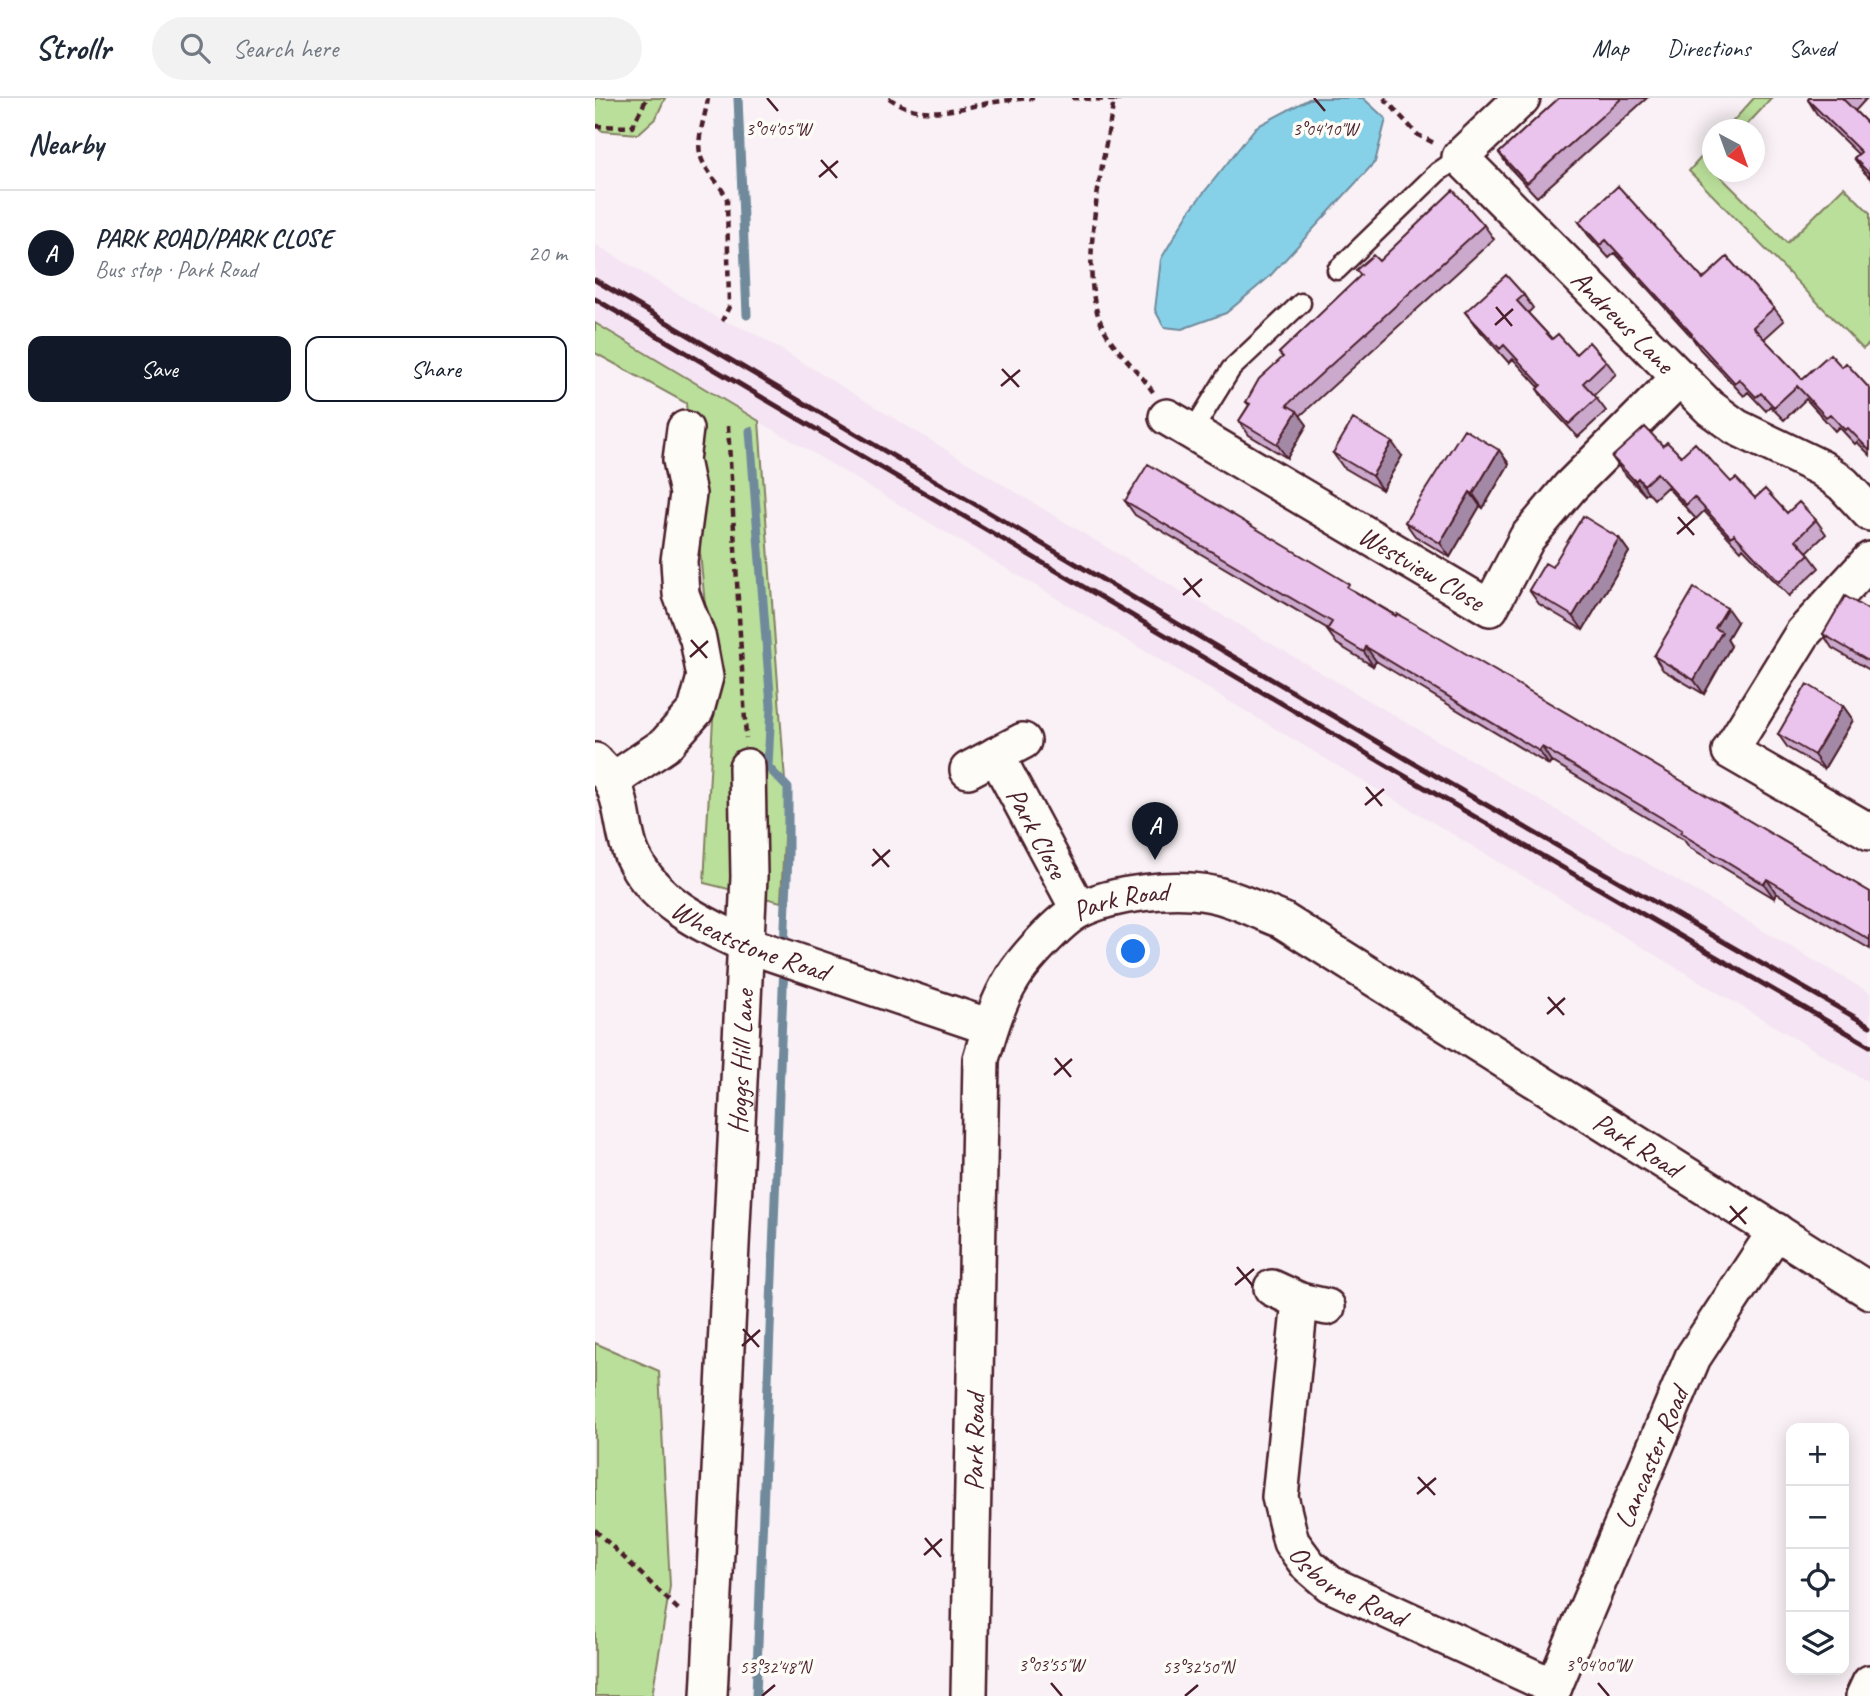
<!DOCTYPE html>
<html lang="en">
<head>
<meta charset="utf-8">
<style>
  :root { --surface:#fff; --page:#f2f2f3; --text:#1f2937; --muted:#747a83; --line:#e0e1e3; --accent:#111827 }
  body { margin:0; font-family:Caveat,sans-serif; background:var(--page); color:var(--text) }
  .controls { position:absolute; right:21px; bottom:21px; display:grid; overflow:hidden; border-radius:14px; box-shadow:0 4px 18px #0003 }
  .controls button { width:63px; height:63px; display:grid; place-items:center; padding:0; border:0; border-bottom:2px solid var(--line); background:var(--surface); color:var(--text); font:35px sans-serif }
  .compass { position:absolute; left:1107px; top:21px; width:63px; height:63px; border-radius:50%; background:var(--surface); box-shadow:0 4px 18px #0003; rotate:139deg }
  .you { position:absolute; left:539px; top:854px; width:24px; height:24px; margin:-18px; border:5px solid #fff; border-radius:50%; background:#1a73e8; box-shadow:0 0 0 10px #1a73e833 }
  .badge { display:grid; place-items:center; width:46px; height:46px; border-radius:50%; background:var(--accent); color:#fff; font-size:23px; font-weight:700 }
  .pin { position:absolute; translate:-50% -58px; filter:drop-shadow(0 2px 4px #0008) }
  .pin::after { content:''; position:absolute; top:37px; width:24px; height:21px; background:inherit; clip-path:polygon(0 0,100% 0,50% 100%) }
  .list { margin:0; padding:0; list-style:none }
  h2 { display:flex; justify-content:space-between; align-items:center; height:91px; margin:0; padding:0 28px; font-size:30px }
  h2 small { font-size:23px; font-weight:400; color:var(--muted) }
  .list li { display:grid; grid-template-columns:46px 1fr auto; gap:21px; align-items:center; box-sizing:border-box; height:126px; padding:0 28px; border-top:2px solid var(--line) }
  .list b { display:block; font-size:26px; white-space:nowrap }
  .list p { margin:0; font-size:23px; white-space:nowrap; color:var(--muted) }
  .list em { font-size:23px; font-style:normal; color:var(--muted) }
  .actions { display:flex; gap:14px; padding:21px 28px }
  .actions a { flex:1; padding:16px 0; border:2px solid var(--accent); border-radius:14px; text-align:center; font-size:24px; color:var(--accent) }
  .actions .main { background:var(--accent); color:#fff }
  .icon { flex:none; width:38px; height:38px; fill:none; stroke:currentColor; stroke-width:2; stroke-linecap:round; stroke-linejoin:round }
  .map { position:relative; flex:none; width:1275px; height:1598px; overflow:hidden }
  header { display:flex; align-items:center; gap:42px; box-sizing:border-box; height:98px; padding:0 35px; background:var(--surface); border-bottom:2px solid var(--line) }
  header strong { font-size:33px }
  nav { display:flex; gap:38px; margin-inline-start:auto; font-size:24px }
  .search { width:490px; height:63px; background:var(--page); display:flex; align-items:center; gap:18px; box-sizing:border-box; padding:0 24px; border-radius:38px; color:var(--muted); font-size:26px }
  main { display:flex }
  aside { flex:1; background:var(--surface) }
  .map>svg:first-child { display:block }
  .built { fill:#f5e4f3 }
  .green { fill:#badf9a; stroke:#827f62; stroke-width:2 }
  .water { fill:#87d1e8; stroke:#6f8a9c; stroke-width:2 }
  .lines { fill:none; stroke-linecap:round; stroke-linejoin:round }
  .stream { stroke:#6f8a9c; stroke-width:9 }
  .service-casing { stroke:#4a1f2b; stroke-width:23 }
  .minor-casing { stroke:#4a1f2b; stroke-width:40 }
  .path { stroke:#4a1f2b; stroke-width:4.5; stroke-dasharray:7 5; stroke-linecap:butt }
  .service { stroke:#fdfcf7; stroke-width:18 }
  .minor { stroke:#fdfcf7; stroke-width:35 }
  .rail { stroke:#4a1f2b; stroke-width:5 }
  .wall { fill:#caa9cc; stroke:#4a1f2b; stroke-width:2 }
  .shaded-wall { fill:#a489a6; stroke:#4a1f2b; stroke-width:2 }
  .building { fill:#ebc4ed; stroke:#4a1f2b; stroke-width:2 }
  .ticks { fill:none; stroke:#4a1f2b; stroke-width:2.5 }
  .labels { text-anchor:middle; dominant-baseline:central; stroke-width:7; stroke-linejoin:round; paint-order:stroke }
  .street-label { font-size:28px; fill:#4a1f2b; stroke:#fdfcf7 }
  .ticks-label { font-size:18px; text-anchor:middle; fill:#4a1f2b; stroke:#fdfcf7; stroke-width:7; stroke-linejoin:round; paint-order:stroke }
</style>
</head>
<body>
<header>
<strong>Strollr</strong>
<div class="search"><svg class="icon" aria-label="search" viewBox="0 0 24 24"><circle cx="10" cy="10" r="6"/><path d="M15 15l6 6"/></svg>Search here</div>
<nav><a>Map</a><a>Directions</a><a>Saved</a></nav>
</header>
<main>
<aside>
<h2>Nearby<small></small></h2>
<ul class="list">
<li><span class="badge">A</span><div><b>PARK ROAD/PARK CLOSE</b><p>Bus stop · Park Road</p></div><em>20 m</em></li>
</ul>
<div class="actions"><a class="main">Save</a><a>Share</a></div>
</aside>
<div class="map">
<svg width="1275" height="1598" viewBox="0 0 1275 1598">
  <rect width="100%" height="100%" fill="#f9f1f5"/>
  <filter id="ink" filterUnits="userSpaceOnUse"><feTurbulence type="fractalNoise" baseFrequency=".0143" numOctaves="2"/><feDisplacementMap in="SourceGraphic" scale="14" xChannelSelector="R" yChannelSelector="G"/><feConvolveMatrix kernelMatrix="1 2 1 2 8 2 1 2 1" color-interpolation-filters="sRGB"/></filter>
  <g filter="url(#ink)">
    <!-- built -->
    <path class="built" d="M0,146L124,221L157,234L514,451L1275,895V985L164,323L91,305L0,255Z"/>
    <!-- green -->
    <path class="green" d="M0,0H70L61,20L43,36L8,33L0,28Z
      M1159,0H1177L1148,31H1131Z
      M1117,47V65L1115,67L1118,74H1121L1192,145L1249,89L1275,115V245L1268,251L1094,73Z
      M0,225L164,323L191,697L186,804L109,785L119,603L91,305L0,255Z
      M0,1245L64,1273L75,1488L57,1598H0Z"/>
    <!-- water -->
    <path class="water" d="M722,0H768L791,21L780,64L674,179L631,215L587,231L569,229L560,212L566,161L595,112L661,29L714,1Z"/>
    <g class="lines">
      <!-- stream -->
      <path class="stream" d="M143,0L152,217
        M155,333L176,608L173,669L193,690V757L189,851
        M161,1598L189,865"/>
      <!-- service casing -->
      <g class="service-casing">
        <path id="service" d="M742,172L843,74L865,59
          M597,334L636,271L706,205"/>
      </g>
      <!-- minor casing -->
      <g class="minor-casing">
        <g id="minor">
          <path id="s1" d="M927,0L865,59L1115,310L1141,329L1226,370L1248,386L1275,415"/>
          <path id="s2" d="M572,319L895,510L932,440L975,389L1085,279"/>
          <path d="M1275,462L1208,535L1135,653L1275,734"/>
          <path id="s3" d="M401,657L484,812"/>
          <path id="s4" d="M0,663C5,669 13,676 17,684C29,706 27,735 37,757C59,804 105,825 150,846L395,929"/>
          <path d="M373,672L428,643"/>
          <path d="M17,683L70,647L101,612L110,579L103,541L86,496L84,463L93,396L86,362L90,331"/>
          <path d="M677,1190L705,1203L732,1209"/>
          <path id="s5" d="M705,1203L685,1399L696,1444L713,1467L735,1486L959,1589"/>
          <path id="s6" d="M114,1598L154,779L152,669"/>
          <path id="s7" d="M374,1598L386,961C394,934 402,905 417,881C428,862 465,822 484,812C519,795 579,788 617,796C640,800 665,814 687,822L1275,1193"/>
          <path id="s8" d="M955,1598L1098,1259L1181,1133"/>
          <path d="M1269,1598L1275,1585"/>
        </g>
      </g>
      <!-- path -->
      <path class="path" d="M113,0C111,18 99,44 107,62C113,76 126,87 132,101L134,209L127,223
        M294,0C324,21 351,13 384,7C402,3 420,1 439,0
        M477,0L519,2C509,62 482,171 506,225C518,252 542,270 558,294
        M789,0L823,37L839,45
        M519,2L533,0
        M0,28L37,29L52,0
        M133,328L151,640
        M0,1432L86,1514"/>
      <!-- service -->
      <use href="#service" class="service"/>
      <!-- minor -->
      <use href="#minor" class="minor"/>
      <!-- rail -->
      <path class="rail" d="M0,182L815,663L1275,928
        M0,201L808,677L1275,948"/>
    </g>
    <!-- wall -->
    <path class="wall" d="M964,0H1052L942,99L914,69L904,55Z
      M1214,0H1272L1260,13L1275,28V80L1269,74L1259,60L1263,56L1222,16L1213,2Z
      M984,124L1108,181L1179,210L1189,223L1169,241L1207,281L1247,269L1275,291V357L1262,344L1260,346L1244,329L1240,333L1211,301L1189,322L1175,308L1171,313L1153,294L1149,298L1105,251L1096,238L1020,155L1014,160L993,137Z
      M889,127L899,141L705,318L712,327L692,360L654,337L644,323L654,307L651,304L688,260L684,255L766,178L761,172L784,163Z
      M929,197L938,210L933,215L957,241L981,256L1011,263L1021,276L999,297L1011,313L983,339L951,305L942,291L944,289L918,261L914,265L880,227L870,214Z
      M1068,348L1136,384L1160,400L1192,415L1221,422L1231,436L1212,454L1224,470L1194,498L1148,450L1146,453L1109,413L1101,421L1072,389L1059,401L1053,394L1050,397L1027,373L1017,359Z
      M904,352L914,366L888,410L885,408L855,459L820,438L810,424Z
      M738,355L807,358L787,392L748,369Z
      M530,403L759,493L1275,794V851L1181,795L1179,800L1094,749L1089,742L956,663L954,667L781,563L778,568L742,546L732,532L733,531L540,417Z
      M1024,440L1034,454L988,532L944,506L934,492L957,469Z
      M1275,513V572L1237,550L1228,536Z
      M1142,524L1132,541L1136,548L1109,596L1068,572L1059,558Z
      M1248,608L1258,622L1229,671L1193,650L1183,636Z"/>
    <!-- shaded-wall -->
    <path class="shaded-wall" d="M702,313L712,327L692,360L682,346Z
      M797,344L807,358L787,392L777,378Z
      M904,352L914,366L888,410L878,396Z
      M1043,380L1053,394L1050,397L1040,383Z
      M875,394L885,408L855,459L845,445Z
      M1024,440L1034,454L988,532L978,518Z
      M1132,510L1142,524L1132,541L1136,548L1109,596L1099,582L1120,530Z
      M771,549L781,563L778,568L769,554Z
      M1248,608L1258,622L1229,671L1219,657Z
      M947,649L956,663L954,667L944,653Z
      M1172,781L1181,795L1179,800L1169,786Z"/>
    <!-- building -->
    <path class="building" d="M964,0H1027L932,85L904,55Z
      M1214,0H1249L1248,1L1275,28V76L1259,60L1266,54L1213,2Z
      M1023,88L1108,181L1132,159L1179,210L1158,229L1207,281L1235,256L1247,269L1251,265L1275,291V353L1253,330L1250,332L1235,316L1231,319L1202,288L1179,309L1166,295L1161,299L1144,281L1140,285L1096,237L1097,236L1011,142L1005,147L984,124Z
      M858,92L889,127L692,307L702,313L682,346L644,323L655,306L651,304L664,281L688,259L684,255L766,177L761,172L778,157L784,163Z
      M911,177L929,197L922,203L957,241L963,236L981,256L994,244L1011,263L988,285L1002,300L974,326L942,291L946,287L909,247L905,251L870,214Z
      M758,321L797,344L777,378L738,355Z
      M1050,329L1068,348L1072,344L1086,358L1100,345L1136,384L1141,380L1160,400L1170,391L1192,415L1204,404L1221,422L1201,442L1214,456L1184,484L1139,436L1136,439L1099,399L1091,407L1062,375L1049,387L1043,380L1040,383L1017,359Z
      M869,331L904,352L878,396L875,394L845,445L810,424Z
      M553,366L754,486L752,489L801,518L802,516L841,538L1275,794V842L1172,781L1169,786L1085,735L1087,732L947,649L944,653L771,549L769,554L732,532L737,524L530,403Z
      M988,418L1024,440L978,518L934,492L950,465L957,469Z
      M1099,490L1132,510L1120,530L1127,534L1099,582L1059,558Z
      M1250,498L1275,513V564L1228,536Z
      M1212,586L1248,608L1219,657L1183,636Z"/>
  </g>
  <!-- ticks -->
  <path class="ticks" d="M172,0L183,13M719,0L730,13M226,62L242,80M224,79L243,63M901,209L917,228M900,227L918,211M407,271L424,289M406,288L425,272M1083,419L1099,437M1082,436L1100,420M589,480L605,499M588,497L607,481M96,542L112,560M95,559L113,543M771,689L787,708M770,707L789,691M278,751L294,769M277,768L295,752M953,899L969,917M952,916L970,900M460,960L476,979M459,977L477,961M1135,1108L1151,1126M1134,1125L1152,1109M642,1169L658,1188M640,1187L659,1171M148,1231L164,1249M147,1248L165,1232M823,1379L840,1397M822,1396L841,1380M330,1440L346,1459M329,1457L347,1441M456,1585L467,1598M1003,1585L1014,1598M167,1598L180,1587M590,1598L603,1587"/>
  <g class="labels">
    <!-- street labels -->
    <g class="street-label">
      <text stroke="none"><textPath href="#s1" startOffset="317">Andrews Lane</textPath></text>
      <text stroke="none"><textPath href="#s2" startOffset="296">Westview Close</textPath></text>
      <text stroke="none"><textPath href="#s3" startOffset="88">Park Close</textPath></text>
      <text stroke="none"><textPath href="#s7" startOffset="863">Park Road</textPath></text>
      <text stroke="none"><textPath href="#s4" startOffset="254">Wheatstone Road</textPath></text>
      <text stroke="none"><textPath href="#s6" startOffset="635">Hoggs Hill Lane</textPath></text>
      <text stroke="none"><textPath href="#s7" startOffset="1451">Park Road</textPath></text>
      <text stroke="none"><textPath href="#s7" startOffset="254">Park Road</textPath></text>
      <text stroke="none"><textPath href="#s8" startOffset="259">Lancaster Road</textPath></text>
      <text stroke="none"><textPath href="#s5" startOffset="317">Osborne Road</textPath></text>
    </g>
  </g>
  <g class="ticks-label">
    <text x="183" y="37">3°04'05"W</text>
    <text x="730" y="37">3°04'10"W</text>
    <text x="456" y="1573">3°03'55"W</text>
    <text x="1003" y="1573">3°04'00"W</text>
    <text x="180" y="1575">53°32'48"N</text>
    <text x="603" y="1575">53°32'50"N</text>
  </g>
</svg>
<div class="controls">
<button>+</button>
<button>−</button>
<button><svg class="icon" aria-label="locate" viewBox="0 0 24 24"><circle cx="12" cy="12" r="6"/><path d="M12 2v4M12 18v4M2 12h4M18 12h4"/></svg></button>
<button><svg class="icon" aria-label="layers" viewBox="0 0 24 24"><path d="M12 4l9 5-9 5-9-5zM3 14l9 5 9-5"/></svg></button>
</div>
<svg class="compass" viewBox="-18 -18 36 36"><path d="M0-13l5 13h-10z" fill="#e53935"/><path d="M0 13l5-13h-10z" fill="#747a83"/></svg>
<div class="you"></div>
<div class="pin badge" style="left:560px;top:762px">A</div>
</div>
</main>
</body>
</html>
